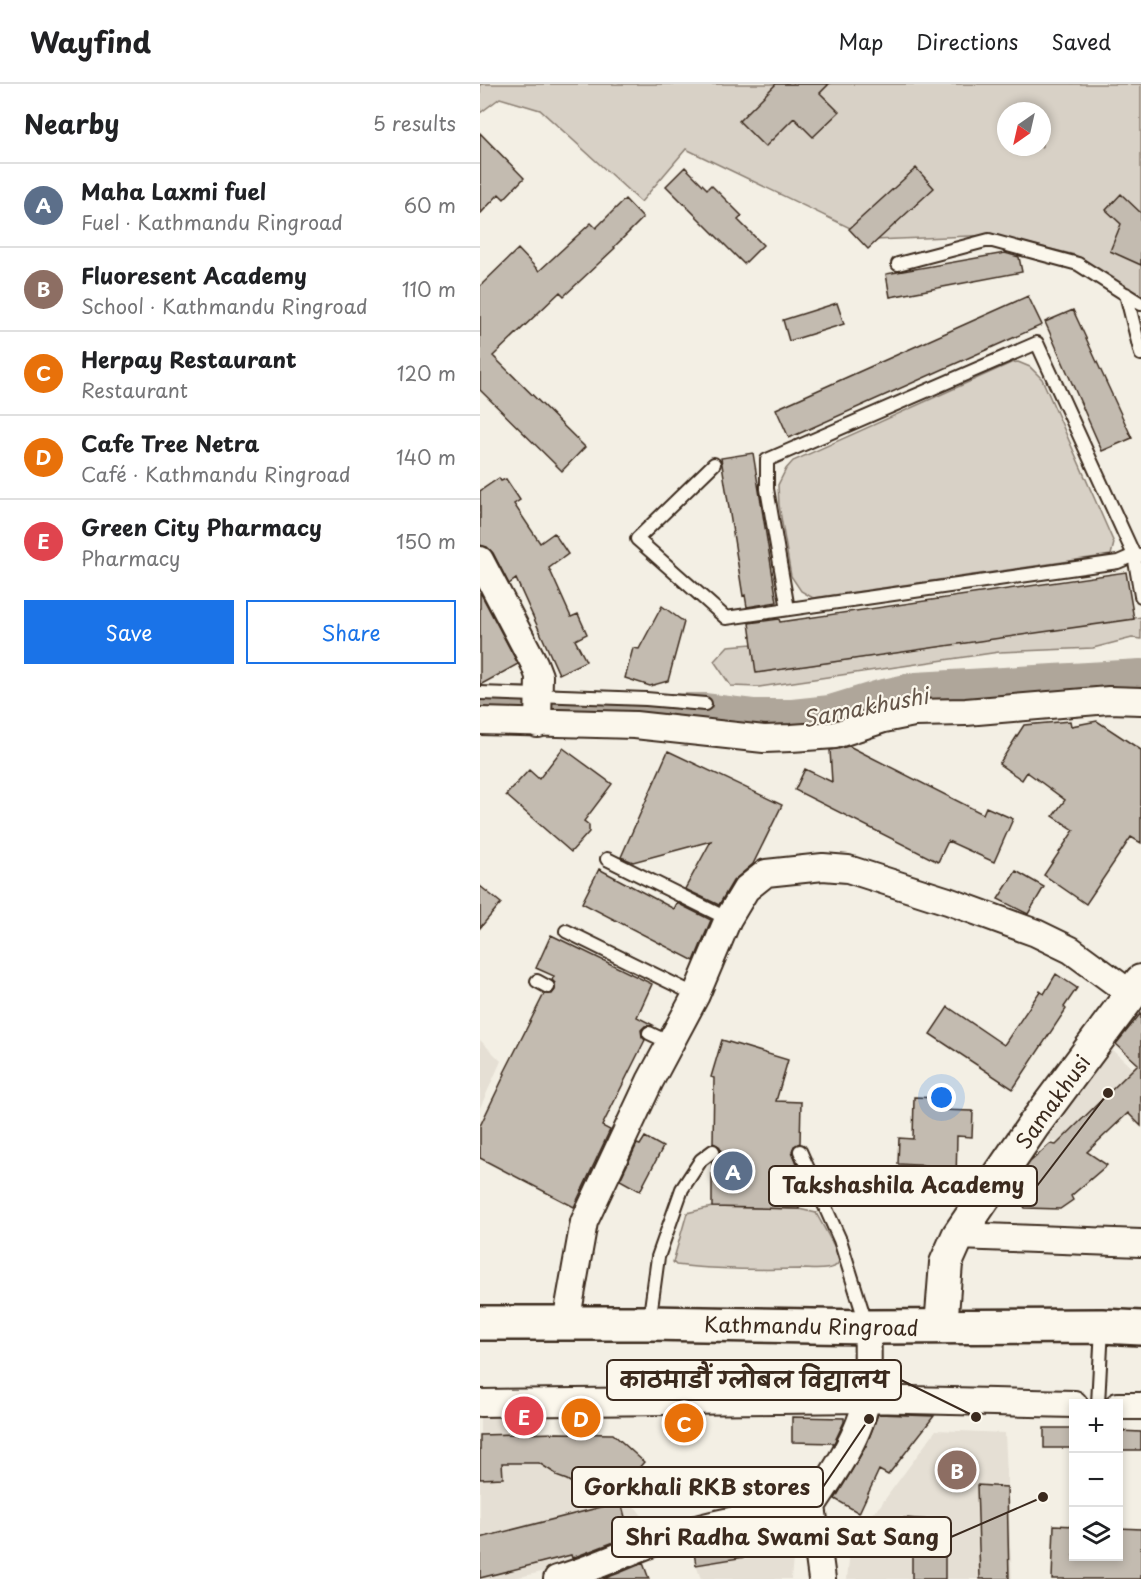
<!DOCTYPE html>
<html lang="en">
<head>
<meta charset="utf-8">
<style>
  :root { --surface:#fff; --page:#f2f2f2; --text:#202124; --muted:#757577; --line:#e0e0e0; --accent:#1a73e8 }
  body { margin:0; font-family:"Playpen Sans","Playpen Sans Deva",sans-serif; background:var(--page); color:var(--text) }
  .controls { position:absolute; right:18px; bottom:18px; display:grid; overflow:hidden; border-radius:0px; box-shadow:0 3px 9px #0003 }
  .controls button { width:54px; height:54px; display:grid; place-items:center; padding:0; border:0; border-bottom:2px solid var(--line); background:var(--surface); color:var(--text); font:30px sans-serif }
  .compass { position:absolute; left:517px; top:18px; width:54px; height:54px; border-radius:50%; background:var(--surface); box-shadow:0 3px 9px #0003; rotate:214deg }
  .you { position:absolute; left:462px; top:1014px; width:21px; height:21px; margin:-15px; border:4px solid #fff; border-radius:50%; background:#1a73e8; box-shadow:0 0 0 9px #1a73e833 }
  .badge { display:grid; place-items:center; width:39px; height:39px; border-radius:50%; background:var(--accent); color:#fff; font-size:20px; font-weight:700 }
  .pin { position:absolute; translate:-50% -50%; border:3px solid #fff; box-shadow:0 2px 6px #0006 }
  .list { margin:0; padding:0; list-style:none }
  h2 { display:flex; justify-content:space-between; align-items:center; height:78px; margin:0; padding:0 24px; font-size:26px }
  h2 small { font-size:20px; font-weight:400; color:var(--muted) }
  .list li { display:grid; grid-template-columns:39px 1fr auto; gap:18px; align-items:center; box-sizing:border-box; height:84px; padding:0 24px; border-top:2px solid var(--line) }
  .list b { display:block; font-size:22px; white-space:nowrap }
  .list p { margin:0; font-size:20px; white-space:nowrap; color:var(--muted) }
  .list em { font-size:20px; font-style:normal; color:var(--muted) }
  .actions { display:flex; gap:12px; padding:18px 24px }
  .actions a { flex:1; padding:14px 0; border:2px solid var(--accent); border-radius:0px; text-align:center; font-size:21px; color:var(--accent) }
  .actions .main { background:var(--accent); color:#fff }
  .icon { flex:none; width:33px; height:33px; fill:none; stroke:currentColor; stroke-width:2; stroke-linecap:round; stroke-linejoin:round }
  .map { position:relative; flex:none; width:661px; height:1495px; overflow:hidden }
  header { display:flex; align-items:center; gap:36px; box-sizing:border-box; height:84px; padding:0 30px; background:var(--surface); border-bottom:2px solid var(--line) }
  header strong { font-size:28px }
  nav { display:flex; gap:33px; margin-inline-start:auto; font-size:21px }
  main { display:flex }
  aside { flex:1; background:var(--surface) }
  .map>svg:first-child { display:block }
  .built { fill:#e5dfd4 }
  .green { fill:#d8d1c6; stroke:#8a7e72; stroke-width:1.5; fill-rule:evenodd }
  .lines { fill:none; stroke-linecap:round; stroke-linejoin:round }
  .river { stroke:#afa69a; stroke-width:42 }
  .building { fill:#c3bbb0; stroke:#3b2a1e; stroke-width:1.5 }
  .service-casing { stroke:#3b2a1e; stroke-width:16 }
  .minor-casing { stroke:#3b2a1e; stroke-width:30 }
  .tertiary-casing { stroke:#3b2a1e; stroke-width:36 }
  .trunk-casing { stroke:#3b2a1e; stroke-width:38 }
  .service { stroke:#fbf7ec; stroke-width:12 }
  .minor { stroke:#fbf7ec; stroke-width:26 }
  .tertiary { stroke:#fbf7ec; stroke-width:32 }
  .trunk { stroke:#fbf7ec; stroke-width:33 }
  .labels { text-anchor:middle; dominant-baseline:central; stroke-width:4.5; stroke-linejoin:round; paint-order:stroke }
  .street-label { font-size:21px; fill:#3b2a1e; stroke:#fbf7ec }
  .water-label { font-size:22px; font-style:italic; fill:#645549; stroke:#fbf7ec }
  .leader { fill:none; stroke:#3b2a1e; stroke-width:2 }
  .callout-dot { fill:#3b2a1e; stroke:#fbf7ec; stroke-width:2 }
  .callout { fill:#fbf7ec; stroke:#3b2a1e; stroke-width:2 }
  .callout-label { font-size:22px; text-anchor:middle; font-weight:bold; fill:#3b2a1e }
</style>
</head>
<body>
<header>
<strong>Wayfind</strong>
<nav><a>Map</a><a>Directions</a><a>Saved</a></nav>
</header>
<main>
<aside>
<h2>Nearby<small>5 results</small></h2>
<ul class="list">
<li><span class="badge" style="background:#5c6f8a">A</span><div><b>Maha Laxmi fuel</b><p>Fuel · Kathmandu Ringroad</p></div><em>60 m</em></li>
<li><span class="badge" style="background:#8d6e63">B</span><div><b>Fluoresent Academy</b><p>School · Kathmandu Ringroad</p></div><em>110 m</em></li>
<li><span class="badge" style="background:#e8710a">C</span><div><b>Herpay Restaurant</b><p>Restaurant</p></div><em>120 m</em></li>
<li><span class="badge" style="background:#e8710a">D</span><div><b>Cafe Tree Netra</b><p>Café · Kathmandu Ringroad</p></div><em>140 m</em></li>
<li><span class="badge" style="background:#e0444e">E</span><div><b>Green City Pharmacy</b><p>Pharmacy</p></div><em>150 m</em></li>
</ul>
<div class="actions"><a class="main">Save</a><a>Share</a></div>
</aside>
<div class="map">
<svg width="661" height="1495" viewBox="0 0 661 1495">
  <rect width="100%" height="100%" fill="#f3efe4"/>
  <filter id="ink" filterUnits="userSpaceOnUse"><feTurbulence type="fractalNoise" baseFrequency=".0167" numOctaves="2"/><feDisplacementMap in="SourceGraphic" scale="12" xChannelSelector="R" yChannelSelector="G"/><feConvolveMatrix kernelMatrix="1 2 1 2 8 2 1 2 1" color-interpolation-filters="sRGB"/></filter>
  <g filter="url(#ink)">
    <!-- built -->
    <path class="built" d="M0,956L21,977L0,1024Z
      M631,965L661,992L656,1024L631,1045L605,1061L570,1057L567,1044Z
      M0,1326H62L59,1348L157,1425L177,1453L117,1476L30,1495H0Z
      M456,1346L525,1349L532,1495H367L372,1448L400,1422Z
      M314,1465L311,1495H221L216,1481Z"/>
    <!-- green -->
    <path class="green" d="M0,0H661V213L595,171L514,151L395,156L206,65L161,118L60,26L20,14L0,29ZM526,27H562V63H526Z
      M538,278L550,283L562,295L634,459L631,471L333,514L321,507L311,492L299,421L298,401L306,385L313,377L531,279Z
      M661,533V555L652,554L613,564L519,568L279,603L251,602L234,577L248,562L272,560L277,589Z
      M232,1123L319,1125L336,1129L359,1171C360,1177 359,1180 354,1183C345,1187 331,1185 322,1185C279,1186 238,1186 196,1181L193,1178L207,1129Z"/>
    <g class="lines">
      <!-- river -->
      <path class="river" d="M0,623H39L180,630H225L274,636H313L351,632L400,617L436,609L661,596"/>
    </g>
    <!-- building -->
    <path class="building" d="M296,0H349L340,9L359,28L333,53L314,34L285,63L259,37Z
      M0,49L44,94L24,115L19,110L0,130Z
      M205,83L227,105L231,101L262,132L258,136L283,161L264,180L186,102Z
      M436,84L454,104L388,165L369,145Z
      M641,110L661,129V181L630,167L641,140L626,126Z
      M145,115L163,134L134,163L135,164L84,212L80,208L13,272L105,363L82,387L0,306V202L38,165L59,187L111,139L116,144Z
      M525,169L539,173L542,188L410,213L406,190Z
      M548,212L562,241L309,354L296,325Z
      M357,219L364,240L309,257L303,236Z
      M593,226L652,354L622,367L565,238Z
      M273,369L297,518L267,523L265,511L263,512L241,374Z
      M19,394L21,397L26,395L40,416L34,420L60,459L74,449L88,470L69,484L91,533L98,530L107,550L95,556L106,577L79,590L36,495L29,500L13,469L7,463L0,461V407Z
      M646,488L654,535L276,589L269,539L299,535L300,538Z
      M0,508L38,580L0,601Z
      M182,522L204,538L188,597L170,602L145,594L153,564L159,565Z
      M590,637L591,642L617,637L661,666V759L651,753L606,820L564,791L594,746L573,732L585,716L547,688L542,696L519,680L544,641Z
      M369,662L503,730L506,723L533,735L514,778L468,757L458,778L315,706L325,685L352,698L350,666Z
      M83,664L132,700L104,737L109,741V748L91,768L26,711L49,686L59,695Z
      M188,667L302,721L273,780L253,797L239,821L205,805L231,757L153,778L141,773Z
      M119,785L194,825L197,819L231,836L214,877L102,819Z
      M536,787L564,803L548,830L518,815Z
      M0,802L21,819L0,844Z
      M71,851L172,900L157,933L173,941L165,942L161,946L162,953L165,956L122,1042L130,1046L94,1123L0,1074V1042L25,990L24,989L64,910H72L75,906V899L72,896L74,892L56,884Z
      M576,890L597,904L584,923L586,925L533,1005L450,950L468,923L524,961L560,907L564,910Z
      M661,929V1042L648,1029L607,1068L627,1081L591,1112L593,1116L580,1125L545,1124L532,1104L550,1078L570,1060L576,1061L658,980L636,960Z
      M242,956L308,976L296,1017L321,1018L320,1059L314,1062L312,1067L320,1087L319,1125L232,1123V1078L238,1073L241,1067L239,1062L233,1059L234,994L231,993Z
      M434,1013L459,1014V1026L493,1027L492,1053L477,1052L476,1096L451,1095L452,1082L418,1080L419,1054L433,1055Z
      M165,1053L183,1063L160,1107L140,1096L157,1060L160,1061Z
      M398,1330L454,1332L408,1391L399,1386L379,1429L355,1415L386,1362Z
      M312,1333L364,1334V1338L354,1359L312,1358Z
      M564,1344H594V1364H564Z
      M639,1347L661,1348V1366H639Z
      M77,1349L133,1350L164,1378L127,1420L87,1396L76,1392V1390L59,1379H22L23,1394L0,1395V1351Z
      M497,1401L527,1403L529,1495H500Z
      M141,1418L150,1452L92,1474L91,1471L0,1494V1454Z
      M424,1434L465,1437V1495H432V1452H422Z
      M309,1441L314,1465L216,1481L213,1462Z
      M574,1441L594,1442V1473H639V1444L661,1445V1495H572Z
      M163,1479L169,1495H123L139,1489Z"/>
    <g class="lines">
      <!-- service casing -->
      <g class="service-casing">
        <path id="service" d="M418,180L509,156L598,180L661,220
          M646,210L661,270
          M234,380L157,455L246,534L638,478L654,471L660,472
          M308,525L287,405V376L557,259L654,471L661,512
          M0,609L166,615L225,620
          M127,775L248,835
          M86,847L216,911
          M57,897L68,903
          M169,949L190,959
          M320,1067L360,1156L387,1242
          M169,1239L178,1173L202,1105L221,1076L233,1067
          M618,1320L622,1243"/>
      </g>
      <!-- minor casing -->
      <g class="minor-casing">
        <path id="minor" d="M0,476L54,579L59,592L58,640
          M0,637L155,641L284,655L311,654L355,651L404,635L434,629L486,628L629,616L661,617
          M478,1152L661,1159
          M86,1239L104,1138L170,997L216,911L248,835L266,805L286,789L343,783L368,785L468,817L556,849L591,866L651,910
          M0,1319L386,1315L594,1320
          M638,1322H661
          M332,1422L342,1495
          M77,1495C115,1484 151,1466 189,1453C235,1438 284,1430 332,1422C351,1394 383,1347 386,1314C389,1290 387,1266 388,1243"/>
      </g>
      <!-- tertiary casing -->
      <g class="tertiary-casing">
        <path id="tertiary" d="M461,1243L466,1179L478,1152L553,1042L661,897"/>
      </g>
      <!-- trunk casing -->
      <g class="trunk-casing">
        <path id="trunk" d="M0,1239H169L388,1243L622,1242L661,1244"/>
      </g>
      <!-- service -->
      <use href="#service" class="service"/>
      <!-- minor -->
      <use href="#minor" class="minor"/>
      <!-- tertiary -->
      <use href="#tertiary" class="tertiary"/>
      <!-- trunk -->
      <use href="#trunk" class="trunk"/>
    </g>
  </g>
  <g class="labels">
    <!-- street labels -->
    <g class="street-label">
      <text transform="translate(572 1017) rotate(-54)">Samakhusi</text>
      <text transform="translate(331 1241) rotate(1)">Kathmandu Ringroad</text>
    </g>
    <!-- water labels -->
    <g class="water-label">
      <text transform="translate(385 622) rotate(-11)">Samakhushi</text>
    </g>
  </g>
  <!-- callouts -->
  <path class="leader" d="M628 1009L557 1102M496 1333L421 1296M389 1335L343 1403M563 1413L471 1453"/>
  <g class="callout-dot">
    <circle cx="628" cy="1009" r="6"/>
    <circle cx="496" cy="1333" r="6"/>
    <circle cx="389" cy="1335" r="6"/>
    <circle cx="563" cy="1413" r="6"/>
  </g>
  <g class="callout">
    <rect x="289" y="1082" width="268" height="40" rx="6"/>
    <rect x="127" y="1276" width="294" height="40" rx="6"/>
    <rect x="92" y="1383" width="251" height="40" rx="6"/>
    <rect x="132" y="1433" width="339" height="40" rx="6"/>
  </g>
  <g class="callout-label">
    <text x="423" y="1109">Takshashila Academy</text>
    <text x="274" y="1304">काठमाडौं ग्लोबल विद्यालय</text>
    <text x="217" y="1411">Gorkhali RKB stores</text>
    <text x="302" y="1461">Shri Radha Swami Sat Sang</text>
  </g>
</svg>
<div class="controls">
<button>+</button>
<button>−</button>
<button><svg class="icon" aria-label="layers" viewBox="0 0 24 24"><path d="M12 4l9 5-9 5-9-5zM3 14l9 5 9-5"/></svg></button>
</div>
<svg class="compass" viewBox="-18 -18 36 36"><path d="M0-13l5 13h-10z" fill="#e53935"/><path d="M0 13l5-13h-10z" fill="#757577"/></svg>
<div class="you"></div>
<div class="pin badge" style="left:253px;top:1087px;background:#5c6f8a">A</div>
<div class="pin badge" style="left:477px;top:1386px;background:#8d6e63">B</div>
<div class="pin badge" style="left:204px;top:1339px;background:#e8710a">C</div>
<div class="pin badge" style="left:101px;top:1334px;background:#e8710a">D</div>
<div class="pin badge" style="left:44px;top:1332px;background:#e0444e">E</div>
</div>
</main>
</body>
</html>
